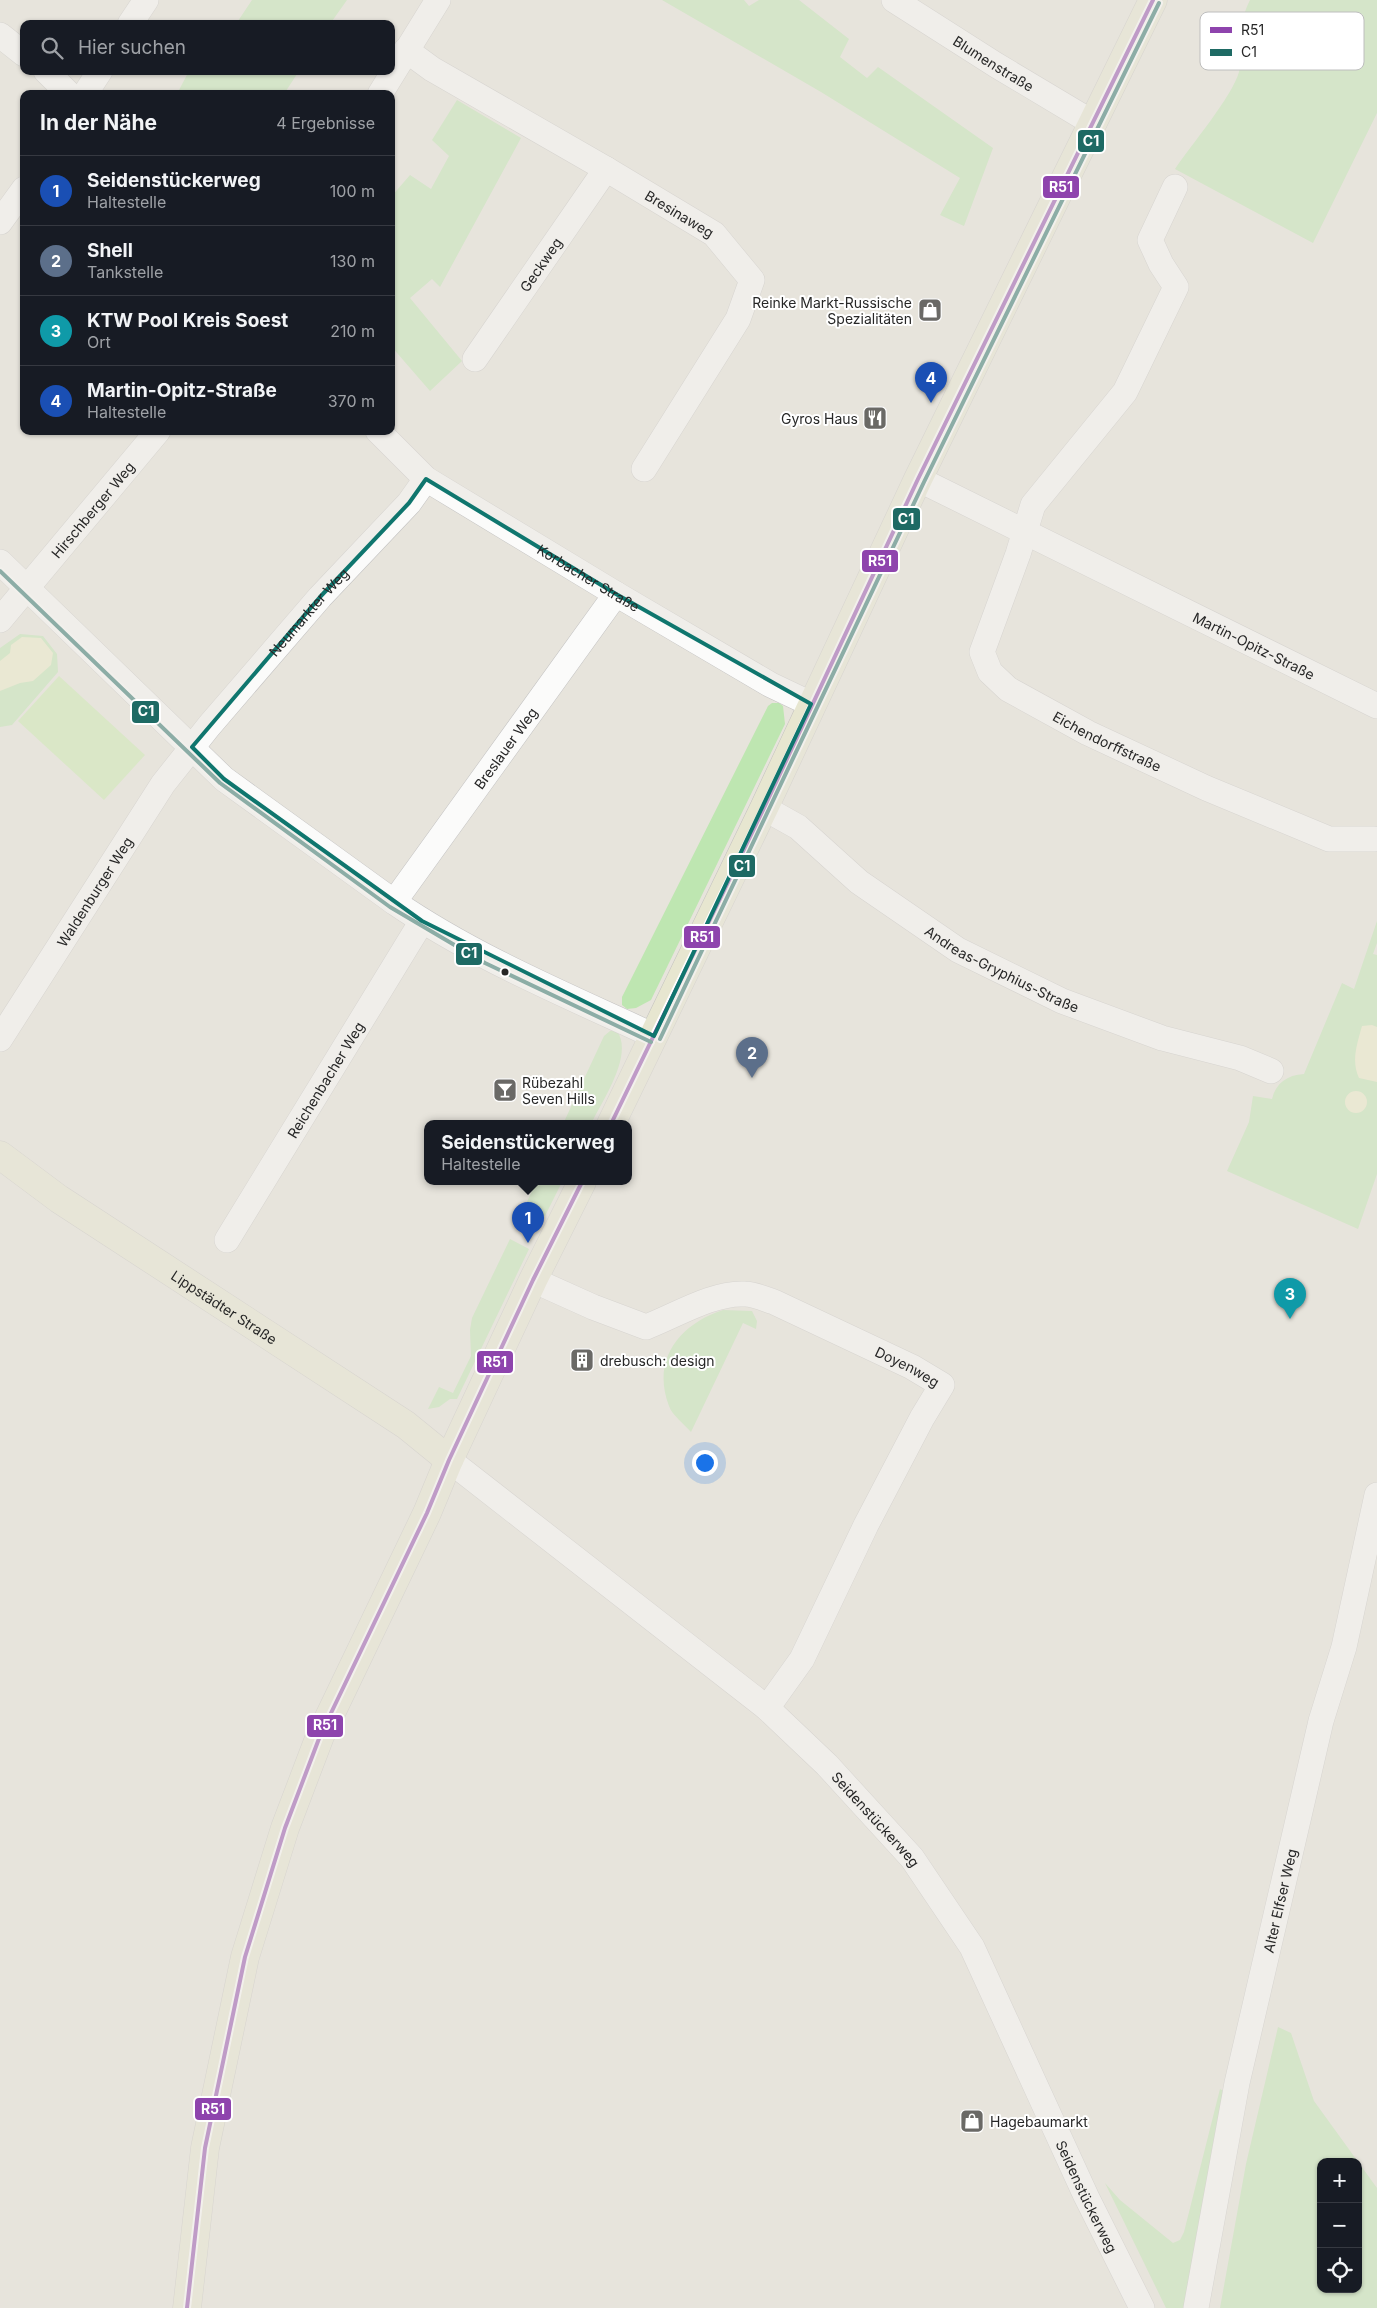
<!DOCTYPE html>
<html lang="de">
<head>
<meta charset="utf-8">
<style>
  :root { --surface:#171b24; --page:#20242c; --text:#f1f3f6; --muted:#9ea1a6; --line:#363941; --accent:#b45309 }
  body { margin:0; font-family:Inter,sans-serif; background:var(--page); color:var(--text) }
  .controls { position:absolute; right:15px; bottom:15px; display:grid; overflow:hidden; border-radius:10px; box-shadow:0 1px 4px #0004 }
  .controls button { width:45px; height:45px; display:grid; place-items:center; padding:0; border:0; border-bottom:1px solid var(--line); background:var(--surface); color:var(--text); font:25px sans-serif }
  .you { position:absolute; left:704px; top:1462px; width:18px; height:18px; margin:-12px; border:4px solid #fff; border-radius:50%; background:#1a73e8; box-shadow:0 0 0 8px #1a73e833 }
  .badge { display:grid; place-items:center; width:32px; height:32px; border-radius:50%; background:var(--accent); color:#fff; font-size:16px; font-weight:700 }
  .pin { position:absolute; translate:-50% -41px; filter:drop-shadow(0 1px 2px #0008) }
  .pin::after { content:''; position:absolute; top:26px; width:18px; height:15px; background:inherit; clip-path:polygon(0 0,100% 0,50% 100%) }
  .popup { position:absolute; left:424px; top:1120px; width:208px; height:65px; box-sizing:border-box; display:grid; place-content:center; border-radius:10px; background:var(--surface); filter:drop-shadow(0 1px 4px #0005); font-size:16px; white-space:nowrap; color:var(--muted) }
  .popup b { font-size:19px; color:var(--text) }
  .popup::after { content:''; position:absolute; left:50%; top:100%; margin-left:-10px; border:10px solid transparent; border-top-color:var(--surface) }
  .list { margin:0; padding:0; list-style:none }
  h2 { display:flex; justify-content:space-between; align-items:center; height:65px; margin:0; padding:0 20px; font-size:21px }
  h2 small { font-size:16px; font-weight:400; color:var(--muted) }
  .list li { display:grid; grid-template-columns:32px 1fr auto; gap:15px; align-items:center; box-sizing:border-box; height:70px; padding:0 20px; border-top:1px solid var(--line) }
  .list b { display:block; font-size:19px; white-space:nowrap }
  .list p { margin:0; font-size:16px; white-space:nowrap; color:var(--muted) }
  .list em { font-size:16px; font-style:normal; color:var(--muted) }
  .icon { flex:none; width:28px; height:28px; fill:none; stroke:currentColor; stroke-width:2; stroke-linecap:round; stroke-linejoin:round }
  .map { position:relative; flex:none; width:1377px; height:2308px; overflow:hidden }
  .search { position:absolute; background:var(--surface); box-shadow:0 1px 4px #0004; left:20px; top:20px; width:375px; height:55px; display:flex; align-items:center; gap:12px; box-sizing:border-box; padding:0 18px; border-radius:10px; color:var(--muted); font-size:19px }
  .panel { position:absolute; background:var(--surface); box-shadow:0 1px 4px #0004; left:20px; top:90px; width:375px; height:345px; border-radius:10px }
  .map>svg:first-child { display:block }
  .green { fill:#bee6b1; fill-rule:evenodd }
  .sand { fill:#eeedc7 }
  .pitch { fill:#c9ebae }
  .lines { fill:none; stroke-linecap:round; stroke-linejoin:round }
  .minor-casing { stroke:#c3c2c2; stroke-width:26 }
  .major-casing { stroke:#c3c2bf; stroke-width:29 }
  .minor { stroke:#fbfbfa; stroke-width:25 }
  .major { stroke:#e7e6d0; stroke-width:28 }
  .bus-1-casing { stroke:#fff; stroke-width:8 }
  .bus-2-casing { stroke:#fff; stroke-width:8 }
  .bus-1 { stroke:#8e44ad; stroke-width:4 }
  .bus-2 { stroke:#1e6a64; stroke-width:4 }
  .marked { fill:none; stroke:#0f766e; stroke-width:4; stroke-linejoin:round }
  .bus-dot { fill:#272727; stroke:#fff; stroke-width:2 }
  .labels { text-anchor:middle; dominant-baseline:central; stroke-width:4; stroke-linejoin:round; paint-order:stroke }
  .street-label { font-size:14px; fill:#272727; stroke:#fff }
  .poi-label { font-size:14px; fill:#272727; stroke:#fff; text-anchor:start }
  .key { fill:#fff; stroke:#bebebe; stroke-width:1 }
  .key-label { font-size:14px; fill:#272727 }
  .line-badge { stroke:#fff; stroke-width:2 }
  .badge-label { font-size:14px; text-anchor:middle; font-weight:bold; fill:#fff }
</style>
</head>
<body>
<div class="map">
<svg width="1377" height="2308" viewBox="0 0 1377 2308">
  <rect width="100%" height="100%" fill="#e7e4dc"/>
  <!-- green -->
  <path class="green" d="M252,0H347L330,24H236Z
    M662,0H744L749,6L759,0H799L849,39L840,57L867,78L878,67L993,148L964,226L940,215L960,178L821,92Z
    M1250,0H1377V113L1313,243L1175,169C1191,145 1232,97 1239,72C1245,46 1236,27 1250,0Z
    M189,71H299L284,94H180L178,92Z
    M457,100L521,138L440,287L432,279L410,298L462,361L430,391L391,346V197L410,175L431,189L449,156L432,140Z
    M20,634L43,636L57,654L58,672L12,725L0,727V648Z
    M772,703H779L783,706L785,724L651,1000L636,1008L627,1009L622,1005V997L768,706Z
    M1377,921V943L1373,954L1377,955V1174L1358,1229L1227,1171L1249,1122L1253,1096L1272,1099C1276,1083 1287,1075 1304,1074L1342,983L1354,989Z
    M610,1031H617C634,1055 602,1101 591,1124H563L604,1036Z
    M536,1182H562L545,1216L536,1211L528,1228L518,1222Z
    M510,1239L529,1249L457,1399H450L439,1407L428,1409L439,1387L453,1393L471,1356L470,1330L472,1318Z
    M723,1310L752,1311L757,1321L756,1329L743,1323L691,1432C685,1425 672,1415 669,1406C651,1359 680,1324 723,1310Z
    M1278,2027L1291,2033L1314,2101L1377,2188V2308H1220L1246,2164ZM1321,2162H1358V2289H1321Z
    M1220,2089L1227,2093L1185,2308H1166L1105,2183L1120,2200L1173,2243L1180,2240L1184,2232Z"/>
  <!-- sand -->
  <path class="sand" d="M22,637L41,638L53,653L51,665L33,681L20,683L0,691V661L10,653L11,645Z
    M1372,1025L1377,1027V1082L1359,1078C1351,1061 1357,1044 1362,1026Z
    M1345 1102a11 11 0 1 1 22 0a11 11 0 1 1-22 0Z"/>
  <!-- pitch -->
  <path class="pitch" d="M59,676L145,755L104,800L18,721Z"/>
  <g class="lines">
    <!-- minor casing -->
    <g class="minor-casing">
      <g id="minor">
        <path id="s1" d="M894,0L996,65L1093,123"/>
        <path d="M130,24L146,0"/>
        <path d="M0,35L24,54"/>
        <path id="s2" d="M406,50L432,69L606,169L714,234L752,280L738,319L644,469"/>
        <path d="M46,71L69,94"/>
        <path d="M85,94L100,71"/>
        <path d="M380,94L438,0"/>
        <path id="s3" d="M1175,187L1150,240L1161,264L1176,287L1125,392L1033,505L1018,554L982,652L990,672L1008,689L1088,733L1206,788L1329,839H1374"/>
        <path d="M0,222L24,189"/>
        <path id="s4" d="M475,359L606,169"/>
        <path id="s5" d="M378,431L426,479L616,594L771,685L811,704"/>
        <path id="s6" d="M918,479L1377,706"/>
        <path d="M0,562L224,779L394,902C474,957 566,995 654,1036"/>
        <path id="s7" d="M0,620L158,431"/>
        <path id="s8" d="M764,808L798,827L859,882L958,950L1062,1001L1162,1038L1240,1058L1271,1071"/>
        <path id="s9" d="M394,902L616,594"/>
        <path id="s10" d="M0,1039L163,784L209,726L320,597L409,503L426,479"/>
        <path id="s11" d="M227,1240L422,921"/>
        <path id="s12" d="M533,1280L593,1307L646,1327C675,1316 713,1292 745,1294C754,1294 765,1299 774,1302L912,1367L942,1385L922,1418L866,1525L802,1659L767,1708"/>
        <path id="s13" d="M449,1460L767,1708L827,1765L912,1858L972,1947L1086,2196L1142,2308"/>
        <path id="s14" d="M1196,2308L1237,2083L1321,1721L1344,1647L1377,1495"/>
      </g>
    </g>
    <!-- major casing -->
    <g class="major-casing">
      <g id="major">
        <path d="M611,1124L764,808L918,479L1153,0"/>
        <path id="s15" d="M0,1155L59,1199L406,1425L449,1460"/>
        <path d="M187,2308L205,2148L245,1957L285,1828L320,1736L427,1513L449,1460L533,1280L582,1182"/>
      </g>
    </g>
    <!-- minor -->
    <use href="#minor" class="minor"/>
    <!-- major -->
    <use href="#major" class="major"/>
    <!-- bus-1 casing -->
    <g class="bus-1-casing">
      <path id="bus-1" d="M611,1124L764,808L918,479L1153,0
        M187,2308L205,2148L245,1957L285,1828L320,1736L427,1513L449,1460L533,1280L582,1182"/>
    </g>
    <!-- bus-2 casing -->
    <g class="bus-2-casing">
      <path id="bus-2" d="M0,571L220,783L390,907L485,963L651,1042
        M660,1039L924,482L1159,3"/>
    </g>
    <!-- bus-1 -->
    <use href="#bus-1" class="bus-1"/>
    <!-- bus-2 -->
    <use href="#bus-2" class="bus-2"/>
  </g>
  <!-- marked area -->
  <path d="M0 0H1377V2308H0ZM426,479L616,594L811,704L654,1036L422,921L224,779L192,747L320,597L409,503Z" fill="#e7e4dc" fill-opacity=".55" fill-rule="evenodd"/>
  <path class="marked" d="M426,479L616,594L811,704L654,1036L422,921L224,779L192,747L320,597L409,503Z"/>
  <!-- icons -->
  <defs>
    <g id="shop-square" transform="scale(1.25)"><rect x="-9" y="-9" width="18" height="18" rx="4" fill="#6a6966" stroke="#fff"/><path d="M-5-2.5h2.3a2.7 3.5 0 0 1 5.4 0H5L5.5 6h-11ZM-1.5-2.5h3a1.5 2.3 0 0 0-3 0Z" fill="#fff"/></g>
    <g id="restaurant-square" transform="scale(1.25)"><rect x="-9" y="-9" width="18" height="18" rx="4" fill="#6a6966" stroke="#fff"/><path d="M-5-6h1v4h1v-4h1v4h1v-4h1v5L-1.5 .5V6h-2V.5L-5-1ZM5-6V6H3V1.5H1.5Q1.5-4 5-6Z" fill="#fff"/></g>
    <g id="bar-square" transform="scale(1.25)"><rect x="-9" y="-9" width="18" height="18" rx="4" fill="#6a6966" stroke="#fff"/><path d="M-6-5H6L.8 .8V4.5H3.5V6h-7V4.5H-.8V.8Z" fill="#fff"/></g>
    <g id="building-square" transform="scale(1.25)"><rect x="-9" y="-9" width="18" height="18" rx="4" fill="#6a6966" stroke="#fff"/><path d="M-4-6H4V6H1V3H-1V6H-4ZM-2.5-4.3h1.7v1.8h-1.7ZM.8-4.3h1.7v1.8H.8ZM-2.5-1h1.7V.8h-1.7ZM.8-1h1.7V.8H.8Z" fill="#fff"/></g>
  </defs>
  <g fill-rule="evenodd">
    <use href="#shop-square" x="930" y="310"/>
    <use href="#restaurant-square" x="875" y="418"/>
    <use href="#bar-square" x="505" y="1090"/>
    <use href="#building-square" x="582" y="1360"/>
    <use href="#shop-square" x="972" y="2121"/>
  </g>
  <!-- markers -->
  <circle class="bus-dot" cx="505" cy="972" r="4.5"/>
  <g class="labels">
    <!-- street labels -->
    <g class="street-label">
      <text stroke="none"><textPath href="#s1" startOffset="118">Blumenstraße</textPath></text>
      <text stroke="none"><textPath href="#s2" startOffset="319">Bresinaweg</textPath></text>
      <text stroke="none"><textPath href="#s4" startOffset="115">Geckweg</textPath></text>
      <text stroke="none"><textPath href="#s7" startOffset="144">Hirschberger Weg</textPath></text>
      <text stroke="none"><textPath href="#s5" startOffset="258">Korbacher Straße</textPath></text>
      <text stroke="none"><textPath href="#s10" startOffset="528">Neumarkter Weg</textPath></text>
      <text stroke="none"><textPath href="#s6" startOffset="375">Martin-Opitz-Straße</textPath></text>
      <text stroke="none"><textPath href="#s3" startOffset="689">Eichendorffstraße</textPath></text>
      <text stroke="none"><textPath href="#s9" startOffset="190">Breslauer Weg</textPath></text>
      <text stroke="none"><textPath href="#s10" startOffset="175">Waldenburger Weg</textPath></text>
      <text stroke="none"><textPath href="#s8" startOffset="289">Andreas-Gryphius-Straße</textPath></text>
      <text stroke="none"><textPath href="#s11" startOffset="188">Reichenbacher Weg</textPath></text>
      <text stroke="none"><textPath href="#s15" startOffset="271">Lippstädter Straße</textPath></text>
      <text stroke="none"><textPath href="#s12" startOffset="406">Doyenweg</textPath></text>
      <text stroke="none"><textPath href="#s13" startOffset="559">Seidenstückerweg</textPath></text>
      <text stroke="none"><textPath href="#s14" startOffset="416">Alter Elfser Weg</textPath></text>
      <text stroke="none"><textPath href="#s13" startOffset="994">Seidenstückerweg</textPath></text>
    </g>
    <!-- poi labels -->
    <g class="poi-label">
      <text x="912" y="302" text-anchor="end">Reinke Markt-Russische<tspan x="912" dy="16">Spezialitäten</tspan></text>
      <text x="858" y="418" text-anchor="end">Gyros Haus</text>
      <text x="522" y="1082">Rübezahl<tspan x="522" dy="16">Seven Hills</tspan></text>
      <text x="600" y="1360">drebusch: design</text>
      <text x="990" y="2121">Hagebaumarkt</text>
    </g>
  </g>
  <!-- legend -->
  <rect x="1200" y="12" width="164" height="58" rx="8" class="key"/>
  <rect x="1210" y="27" width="22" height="6" fill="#8e44ad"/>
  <rect x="1210" y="49" width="22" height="7" fill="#1e6a64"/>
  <g class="key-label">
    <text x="1241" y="35">R51</text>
    <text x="1241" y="57">C1</text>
  </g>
  <g class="line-badge">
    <rect x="1077" y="129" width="28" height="24" rx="5" fill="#1e6a64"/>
    <rect x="1042" y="175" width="38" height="24" rx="5" fill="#8e44ad"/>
    <rect x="892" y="507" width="29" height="24" rx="5" fill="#1e6a64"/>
    <rect x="861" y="549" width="38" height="24" rx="5" fill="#8e44ad"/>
    <rect x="131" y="700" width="29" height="24" rx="5" fill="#1e6a64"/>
    <rect x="728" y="854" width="28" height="24" rx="5" fill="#1e6a64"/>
    <rect x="683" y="925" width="38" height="24" rx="5" fill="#8e44ad"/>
    <rect x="455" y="942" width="28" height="24" rx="5" fill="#1e6a64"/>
    <rect x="476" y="1350" width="38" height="24" rx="5" fill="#8e44ad"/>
    <rect x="306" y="1714" width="38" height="24" rx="5" fill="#8e44ad"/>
    <rect x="194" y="2097" width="38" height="24" rx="5" fill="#8e44ad"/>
  </g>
  <g class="badge-label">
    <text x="1091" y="146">C1</text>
    <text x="1061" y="192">R51</text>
    <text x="906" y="524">C1</text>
    <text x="880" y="566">R51</text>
    <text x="146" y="716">C1</text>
    <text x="742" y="871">C1</text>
    <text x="702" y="942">R51</text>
    <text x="469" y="958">C1</text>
    <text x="495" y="1367">R51</text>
    <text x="325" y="1730">R51</text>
    <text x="213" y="2114">R51</text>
  </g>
</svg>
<div class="controls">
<button>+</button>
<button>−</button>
<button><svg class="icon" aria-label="locate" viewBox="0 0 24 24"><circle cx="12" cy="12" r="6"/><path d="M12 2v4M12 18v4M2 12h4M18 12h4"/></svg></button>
</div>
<div class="you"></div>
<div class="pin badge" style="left:528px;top:1243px;background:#1a4fb4">1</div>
<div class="popup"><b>Seidenstückerweg</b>Haltestelle</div>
<div class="pin badge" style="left:752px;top:1078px;background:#5c6f8a">2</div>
<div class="pin badge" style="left:1290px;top:1319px;background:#0f9aa8">3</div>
<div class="pin badge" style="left:931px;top:403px;background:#1a4fb4">4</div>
<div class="search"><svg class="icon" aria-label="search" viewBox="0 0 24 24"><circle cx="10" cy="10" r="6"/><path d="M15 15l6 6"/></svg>Hier suchen</div>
<section class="panel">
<h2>In der Nähe<small>4 Ergebnisse</small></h2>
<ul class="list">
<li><span class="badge" style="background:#1a4fb4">1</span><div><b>Seidenstückerweg</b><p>Haltestelle</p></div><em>100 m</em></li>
<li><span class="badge" style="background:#5c6f8a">2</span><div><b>Shell</b><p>Tankstelle</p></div><em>130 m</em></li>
<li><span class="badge" style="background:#0f9aa8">3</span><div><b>KTW Pool Kreis Soest</b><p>Ort</p></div><em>210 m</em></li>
<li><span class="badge" style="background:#1a4fb4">4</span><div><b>Martin-Opitz-Straße</b><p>Haltestelle</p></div><em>370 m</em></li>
</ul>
</section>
</div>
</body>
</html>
